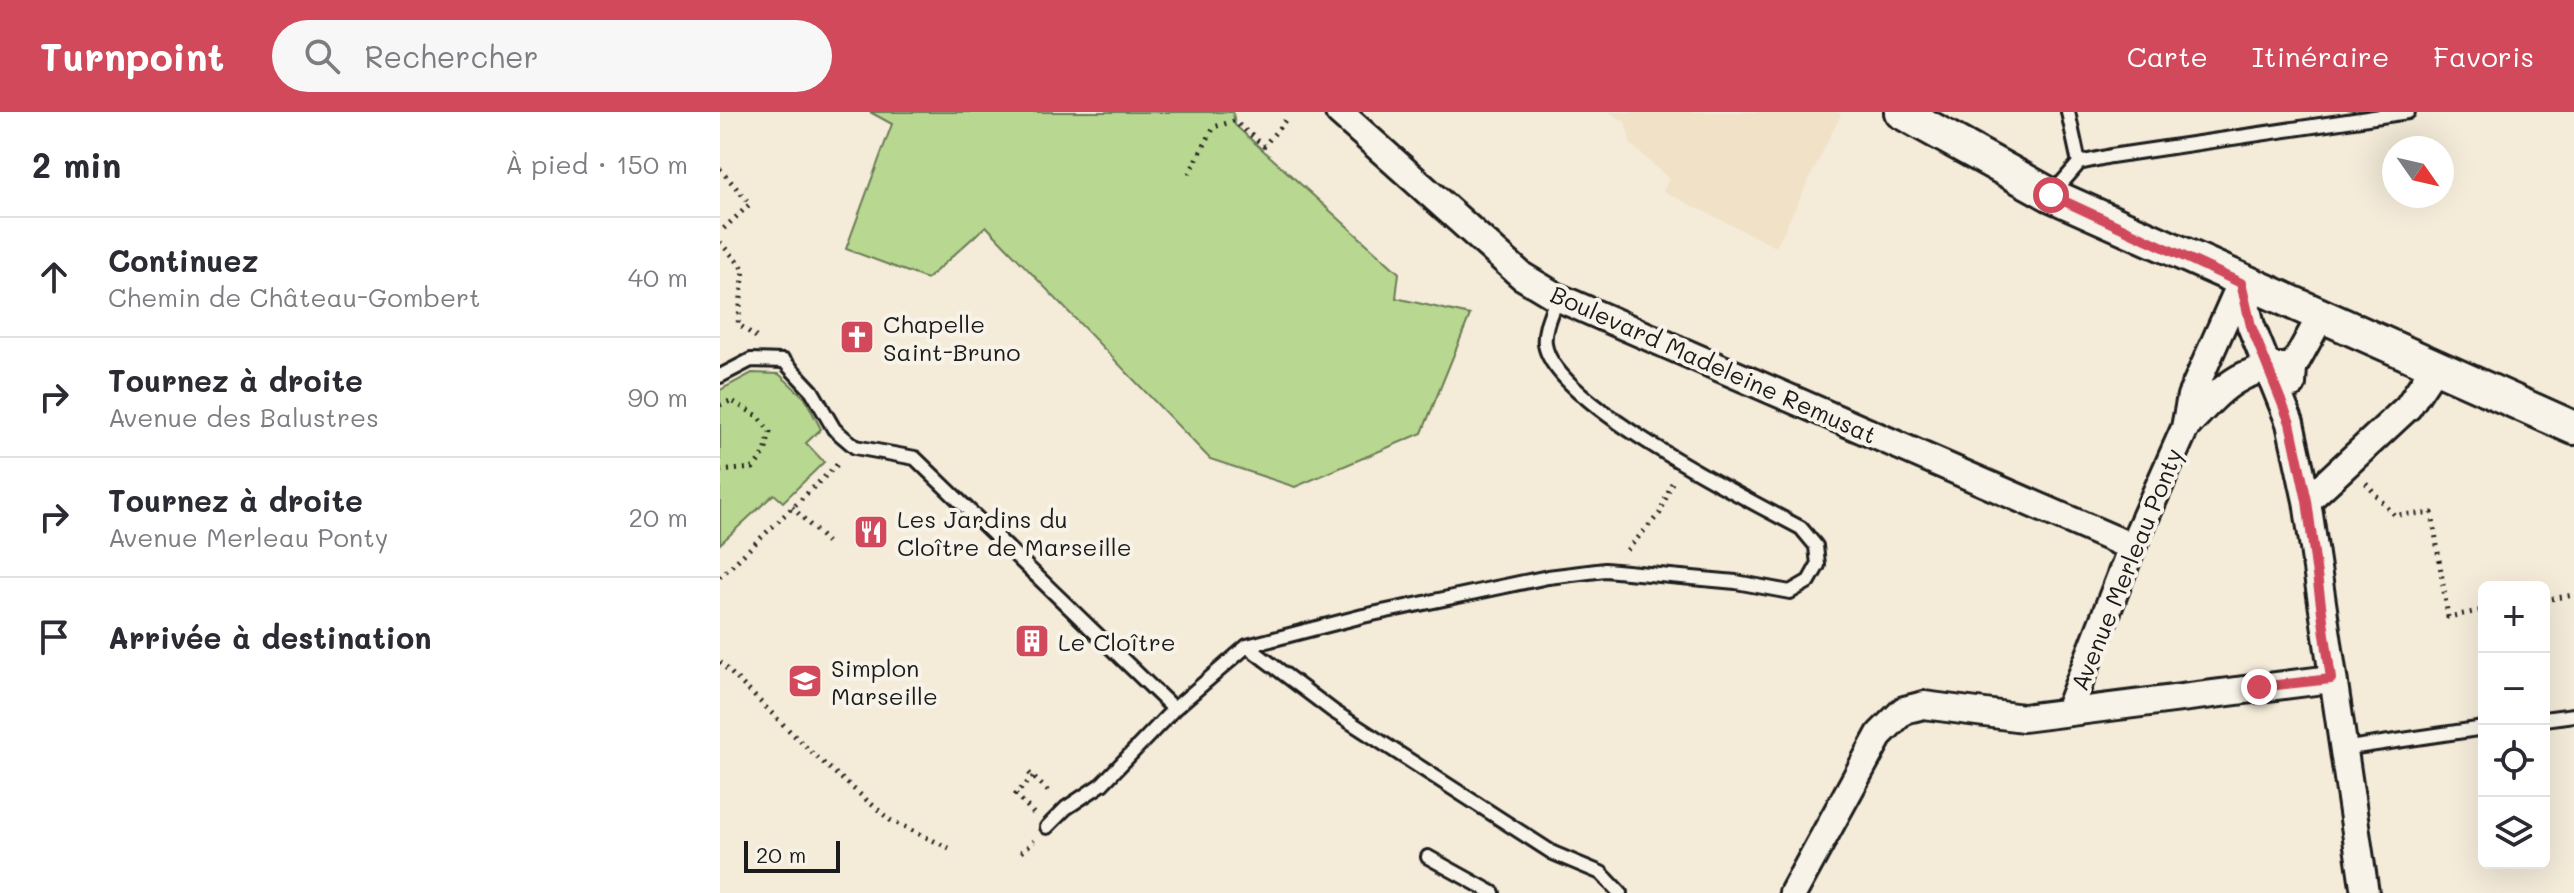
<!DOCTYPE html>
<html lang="fr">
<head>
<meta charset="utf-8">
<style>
  :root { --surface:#fff; --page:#f7f7f7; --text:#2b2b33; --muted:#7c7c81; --line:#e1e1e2; --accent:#d1495b }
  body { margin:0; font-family:Mali,sans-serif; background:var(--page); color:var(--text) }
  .controls { position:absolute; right:24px; bottom:24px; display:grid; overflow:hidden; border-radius:12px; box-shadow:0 8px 32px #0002 }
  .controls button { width:72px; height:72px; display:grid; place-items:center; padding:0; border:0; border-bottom:2px solid var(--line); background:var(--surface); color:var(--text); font:40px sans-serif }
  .compass { position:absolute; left:1662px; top:24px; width:72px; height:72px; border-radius:50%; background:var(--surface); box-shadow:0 8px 32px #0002; rotate:124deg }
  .scale { position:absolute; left:24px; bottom:20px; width:96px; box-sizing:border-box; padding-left:8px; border:4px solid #1c1c1c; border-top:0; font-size:22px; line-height:28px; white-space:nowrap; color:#1c1c1c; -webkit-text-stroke:6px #f7f3e8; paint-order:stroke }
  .stop { position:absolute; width:24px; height:24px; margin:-18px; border:6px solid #d1495b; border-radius:50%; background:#fff }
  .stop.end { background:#d1495b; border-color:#fff; box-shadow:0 2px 8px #0008 }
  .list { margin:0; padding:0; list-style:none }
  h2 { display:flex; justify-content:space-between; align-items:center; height:104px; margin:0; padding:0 32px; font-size:34px }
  h2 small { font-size:26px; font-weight:400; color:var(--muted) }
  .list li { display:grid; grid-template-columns:52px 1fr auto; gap:24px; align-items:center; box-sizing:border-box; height:120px; padding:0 32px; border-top:2px solid var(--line) }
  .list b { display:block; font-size:30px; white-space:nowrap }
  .list p { margin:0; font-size:26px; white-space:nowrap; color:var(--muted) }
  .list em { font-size:26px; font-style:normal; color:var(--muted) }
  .icon { flex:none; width:44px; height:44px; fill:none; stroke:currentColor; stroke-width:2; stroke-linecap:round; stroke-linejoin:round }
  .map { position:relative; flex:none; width:1854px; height:781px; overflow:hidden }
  header { display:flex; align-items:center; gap:48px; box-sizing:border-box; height:112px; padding:0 40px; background:var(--accent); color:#fff }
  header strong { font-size:38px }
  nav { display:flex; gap:44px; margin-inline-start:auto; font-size:28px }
  .search { width:560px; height:72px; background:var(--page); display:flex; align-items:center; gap:20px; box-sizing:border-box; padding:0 28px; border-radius:44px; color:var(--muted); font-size:30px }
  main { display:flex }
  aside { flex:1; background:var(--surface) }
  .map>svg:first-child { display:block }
  .built { fill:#f0e1c7 }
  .green { fill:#b8d790; stroke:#6a7a56; stroke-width:2 }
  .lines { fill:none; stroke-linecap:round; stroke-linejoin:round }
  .service-casing { stroke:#1c1c1c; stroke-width:18 }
  .minor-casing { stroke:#1c1c1c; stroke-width:32 }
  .tertiary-casing { stroke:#1c1c1c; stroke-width:38 }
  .path { stroke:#1c1c1c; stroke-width:5; stroke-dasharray:2 6; stroke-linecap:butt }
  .service { stroke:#f7f3e8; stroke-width:12 }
  .minor { stroke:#f7f3e8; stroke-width:26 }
  .tertiary { stroke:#f7f3e8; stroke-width:32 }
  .route { stroke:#d1495b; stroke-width:10 }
  .labels { text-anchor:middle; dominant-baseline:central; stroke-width:8; stroke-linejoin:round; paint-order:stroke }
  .poi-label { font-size:24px; fill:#1c1c1c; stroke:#f7f3e8; text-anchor:start }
  .street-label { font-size:24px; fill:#1c1c1c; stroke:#f7f3e8 }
</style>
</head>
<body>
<header>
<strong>Turnpoint</strong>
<div class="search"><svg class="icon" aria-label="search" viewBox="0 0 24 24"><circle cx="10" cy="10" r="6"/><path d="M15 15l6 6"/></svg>Rechercher</div>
<nav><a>Carte</a><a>Itinéraire</a><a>Favoris</a></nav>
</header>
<main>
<aside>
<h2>2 min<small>À pied · 150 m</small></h2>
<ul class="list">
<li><svg class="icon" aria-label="ahead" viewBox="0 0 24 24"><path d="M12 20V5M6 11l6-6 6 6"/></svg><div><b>Continuez</b><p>Chemin de Château-Gombert</p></div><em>40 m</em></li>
<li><svg class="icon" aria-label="right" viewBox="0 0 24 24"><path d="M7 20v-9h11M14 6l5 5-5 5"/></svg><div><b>Tournez à droite</b><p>Avenue des Balustres</p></div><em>90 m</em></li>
<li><svg class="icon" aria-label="right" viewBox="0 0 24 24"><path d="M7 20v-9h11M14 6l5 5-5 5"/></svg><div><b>Tournez à droite</b><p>Avenue Merleau Ponty</p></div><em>20 m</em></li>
<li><svg class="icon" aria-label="arrive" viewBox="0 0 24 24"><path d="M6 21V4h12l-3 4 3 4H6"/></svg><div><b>Arrivée à destination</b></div></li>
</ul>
</aside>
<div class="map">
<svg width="1854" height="781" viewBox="0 0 1854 781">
  <rect width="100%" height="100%" fill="#f4ebd9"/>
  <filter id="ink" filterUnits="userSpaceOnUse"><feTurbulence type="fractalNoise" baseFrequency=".0125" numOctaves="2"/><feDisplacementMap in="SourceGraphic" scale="16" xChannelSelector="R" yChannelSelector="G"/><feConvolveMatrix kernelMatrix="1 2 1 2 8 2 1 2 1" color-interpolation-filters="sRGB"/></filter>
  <g filter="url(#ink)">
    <!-- built -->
    <path class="built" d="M888,0H1117L1121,2L1056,135L943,79L949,67L911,32L905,9Z"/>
    <!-- green -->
    <path class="green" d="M150,0H513L515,13L679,161L676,186L750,203L702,321L575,375L490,347L266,114L207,167L126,137L172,12Z
      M32,261L59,262L85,286L101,317L86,331L104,350L63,390L54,382L0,432V278Z"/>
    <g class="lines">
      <!-- service casing -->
      <g class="service-casing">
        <path id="service" d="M1348,0L1359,51
          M1333,81L1359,51L1391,44L1688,0
          M0,264L31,248L64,249L92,279L114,317L135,335L195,346L454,597L527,534L643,504L828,465L885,458L1016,470L1070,480L1089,469L1098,453L1096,434L1081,416C1029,388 833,291 825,232C823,217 832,199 837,185
          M527,534L613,599L833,741L881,761L900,781
          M1824,607L1854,603
          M1622,637L1764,616
          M327,715L346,696L382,672L454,597
          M708,745L773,781"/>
      </g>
      <!-- minor casing -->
      <g class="minor-casing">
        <path id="minor" d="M619,0L802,164L837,185L1412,435
          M1521,171L1531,214L1570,311L1587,389
          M1572,272L1573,255L1600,206
          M1465,316C1498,280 1521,252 1573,255
          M1348,599L1412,435L1465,316L1471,284L1521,171
          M1073,781L1160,622L1184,598L1204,593L1303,606L1611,567
          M1645,781L1587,389L1688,295L1714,256"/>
      </g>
      <!-- tertiary casing -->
      <g class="tertiary-casing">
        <path id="tertiary" d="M1181,0L1331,83L1854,316"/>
      </g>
      <!-- path -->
      <path class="path" d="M0,57L30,92L0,120
        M469,62L494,15L514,9L544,34L568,5
        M0,130L24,157L18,212L36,225
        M0,293L13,288
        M0,359L33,356L45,341L50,320L38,304L12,289
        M1646,371L1674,403L1712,401L1728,505L1764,498
        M72,395L107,430
        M907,438L940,401L953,368
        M0,465L121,349
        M1824,488L1854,483
        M0,550L93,642L170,708L229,736
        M309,661L331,682
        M313,665L296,682L314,702
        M301,740L314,729"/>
      <!-- service -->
      <use href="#service" class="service"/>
      <!-- minor -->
      <use href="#minor" class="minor"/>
      <!-- tertiary -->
      <use href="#tertiary" class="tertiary"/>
    </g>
  </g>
  <g class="lines" filter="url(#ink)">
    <!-- route -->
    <path class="route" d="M1331,83L1521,171L1531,214L1570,311L1587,389L1611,567L1539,575"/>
  </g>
  <!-- icons -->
  <defs>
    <g id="church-square" transform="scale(1.8)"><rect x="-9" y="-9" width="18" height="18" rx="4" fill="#d1495b" stroke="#f7f3e8"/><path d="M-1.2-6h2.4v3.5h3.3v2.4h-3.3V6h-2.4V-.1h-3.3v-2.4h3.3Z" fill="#fff"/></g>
    <g id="restaurant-square" transform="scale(1.8)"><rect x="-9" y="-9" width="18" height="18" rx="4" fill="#d1495b" stroke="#f7f3e8"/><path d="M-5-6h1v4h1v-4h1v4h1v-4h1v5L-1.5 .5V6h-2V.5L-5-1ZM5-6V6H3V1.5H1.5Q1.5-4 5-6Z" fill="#fff"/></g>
    <g id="building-square" transform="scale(1.8)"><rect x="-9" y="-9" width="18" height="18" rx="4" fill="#d1495b" stroke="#f7f3e8"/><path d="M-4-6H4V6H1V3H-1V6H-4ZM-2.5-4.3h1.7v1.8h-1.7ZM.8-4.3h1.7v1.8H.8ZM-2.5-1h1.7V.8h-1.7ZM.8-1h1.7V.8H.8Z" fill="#fff"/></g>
    <g id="university-square" transform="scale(1.8)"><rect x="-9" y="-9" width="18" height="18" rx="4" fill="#d1495b" stroke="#f7f3e8"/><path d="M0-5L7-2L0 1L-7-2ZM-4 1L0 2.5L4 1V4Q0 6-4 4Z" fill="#fff"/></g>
  </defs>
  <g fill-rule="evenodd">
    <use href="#church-square" x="137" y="225"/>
    <use href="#restaurant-square" x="151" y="420"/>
    <use href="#building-square" x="312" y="529"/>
    <use href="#university-square" x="85" y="569"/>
  </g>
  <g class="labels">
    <!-- poi labels -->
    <g class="poi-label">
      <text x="163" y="211">Chapelle<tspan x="163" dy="28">Saint-Bruno</tspan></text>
      <text x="177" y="406">Les Jardins du<tspan x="177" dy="28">Cloître de Marseille</tspan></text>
      <text x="338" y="529">Le Cloître</text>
      <text x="111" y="555">Simplon<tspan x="111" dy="28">Marseille</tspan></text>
    </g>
    <!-- street labels -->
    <g class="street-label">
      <text transform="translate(994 252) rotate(24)">Boulevard Madeleine Remusat</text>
      <text transform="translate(1406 457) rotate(-68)">Avenue Merleau Ponty</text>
    </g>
  </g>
</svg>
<div class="controls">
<button>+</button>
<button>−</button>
<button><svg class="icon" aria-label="locate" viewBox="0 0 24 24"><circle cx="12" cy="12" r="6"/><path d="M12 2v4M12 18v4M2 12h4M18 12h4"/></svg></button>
<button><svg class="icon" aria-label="layers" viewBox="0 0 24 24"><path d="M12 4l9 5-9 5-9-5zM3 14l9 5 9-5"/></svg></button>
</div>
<svg class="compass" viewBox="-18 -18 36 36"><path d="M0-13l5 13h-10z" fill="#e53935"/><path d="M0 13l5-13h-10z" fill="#7c7c81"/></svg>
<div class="scale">20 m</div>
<div class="stop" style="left:1331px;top:83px"></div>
<div class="stop end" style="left:1539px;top:575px"></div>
</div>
</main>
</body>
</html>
